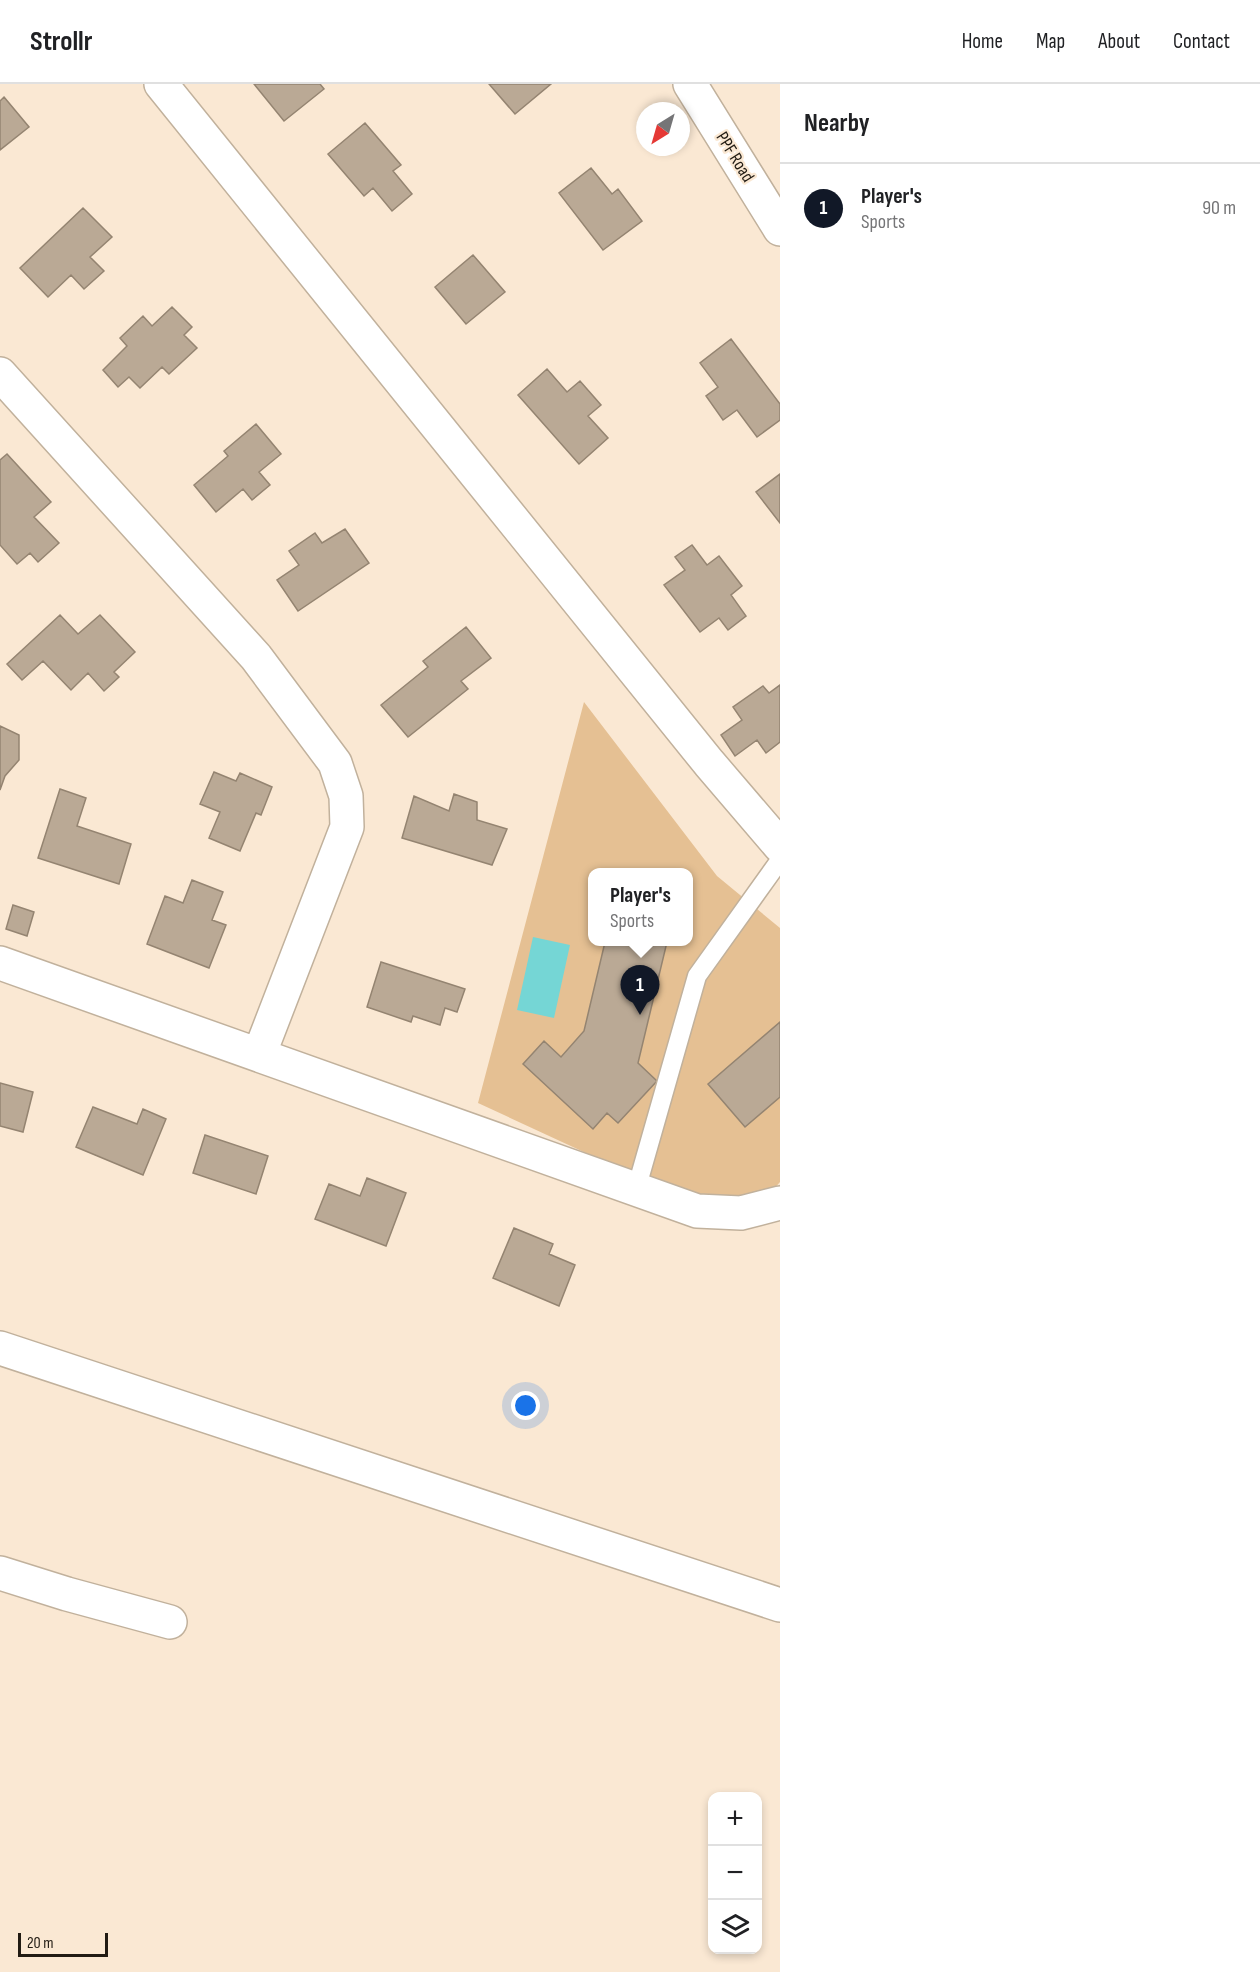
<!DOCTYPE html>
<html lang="en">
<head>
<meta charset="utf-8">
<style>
  :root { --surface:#fff; --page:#f2f2f2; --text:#202124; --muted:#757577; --line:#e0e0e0; --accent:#111827 }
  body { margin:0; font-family:"Sofia Sans Condensed",sans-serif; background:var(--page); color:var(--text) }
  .controls { position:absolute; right:18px; bottom:18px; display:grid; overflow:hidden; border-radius:12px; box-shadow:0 3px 9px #0003 }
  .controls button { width:54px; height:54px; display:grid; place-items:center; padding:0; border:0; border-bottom:2px solid var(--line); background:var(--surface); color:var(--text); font:30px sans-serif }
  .compass { position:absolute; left:636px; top:18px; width:54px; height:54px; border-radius:50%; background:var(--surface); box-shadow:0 3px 9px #0003; rotate:217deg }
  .scale { position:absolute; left:18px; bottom:15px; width:90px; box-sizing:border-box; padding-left:6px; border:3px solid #211b13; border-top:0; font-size:16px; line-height:21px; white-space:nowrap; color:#211b13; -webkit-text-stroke:4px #fae8d3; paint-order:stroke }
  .you { position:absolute; left:526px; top:1322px; width:21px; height:21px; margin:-15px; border:4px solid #fff; border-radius:50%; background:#1a73e8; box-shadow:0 0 0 9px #1a73e833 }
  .badge { display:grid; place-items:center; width:39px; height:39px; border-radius:50%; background:var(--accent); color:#fff; font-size:20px; font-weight:700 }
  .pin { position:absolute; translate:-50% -50px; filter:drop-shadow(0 2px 3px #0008) }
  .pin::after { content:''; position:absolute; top:32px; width:21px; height:18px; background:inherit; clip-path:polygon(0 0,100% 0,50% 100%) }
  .popup { position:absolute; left:588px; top:784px; width:105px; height:78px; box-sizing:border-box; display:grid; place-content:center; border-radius:12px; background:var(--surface); filter:drop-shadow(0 2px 4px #0005); font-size:20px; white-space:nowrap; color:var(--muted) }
  .popup b { font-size:22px; color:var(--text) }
  .popup::after { content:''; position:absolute; left:50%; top:100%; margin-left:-12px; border:12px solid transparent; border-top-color:var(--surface) }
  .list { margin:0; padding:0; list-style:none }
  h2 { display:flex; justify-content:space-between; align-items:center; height:78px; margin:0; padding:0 24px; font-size:26px }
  h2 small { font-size:20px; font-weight:400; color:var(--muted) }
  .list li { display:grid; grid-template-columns:39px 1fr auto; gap:18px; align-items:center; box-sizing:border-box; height:90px; padding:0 24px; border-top:2px solid var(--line) }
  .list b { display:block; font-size:22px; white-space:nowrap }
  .list p { margin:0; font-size:20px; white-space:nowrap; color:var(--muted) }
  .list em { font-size:20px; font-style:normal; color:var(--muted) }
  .icon { flex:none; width:33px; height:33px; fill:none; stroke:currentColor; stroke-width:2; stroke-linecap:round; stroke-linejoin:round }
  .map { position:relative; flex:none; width:780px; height:1888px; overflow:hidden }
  header { display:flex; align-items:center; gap:36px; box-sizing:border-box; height:84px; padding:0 30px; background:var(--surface); border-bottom:2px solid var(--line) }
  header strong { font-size:28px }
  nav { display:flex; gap:33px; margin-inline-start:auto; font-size:21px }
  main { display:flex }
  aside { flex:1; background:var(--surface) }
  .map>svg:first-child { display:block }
  .green { fill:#e5c093; fill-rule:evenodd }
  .water { fill:#75d6d5 }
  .building { fill:#baa995; stroke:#948471; stroke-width:1.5 }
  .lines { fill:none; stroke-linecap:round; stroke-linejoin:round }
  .lane-casing { stroke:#c1b19c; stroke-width:21 }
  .street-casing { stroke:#c1b19c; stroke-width:36 }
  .lane { stroke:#fff; stroke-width:18 }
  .street { stroke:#fff; stroke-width:33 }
  .labels { text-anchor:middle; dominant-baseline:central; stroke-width:4.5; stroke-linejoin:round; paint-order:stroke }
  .street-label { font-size:18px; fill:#211b13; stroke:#fae8d3 }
</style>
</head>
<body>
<header>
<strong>Strollr</strong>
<nav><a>Home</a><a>Map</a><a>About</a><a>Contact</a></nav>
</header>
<main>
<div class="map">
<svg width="780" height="1888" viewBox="0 0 780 1888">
  <rect width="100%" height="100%" fill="#fae8d3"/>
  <!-- green -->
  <path class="green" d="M584,618L717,792L780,844V1098L773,1106L718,1121L640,1094L478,1019ZM592,788H688V858H592Z"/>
  <!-- water -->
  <path class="water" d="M533,853L570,861L554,934L517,926Z"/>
  <!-- building -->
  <path class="building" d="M254,0H320L324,5L284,37Z
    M489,0H551L515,30Z
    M4,13L29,43L0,66V17Z
    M365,39L401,81L393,87L412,110L392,127L373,104L364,112L328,70Z
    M591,84L612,110L618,105L642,137L603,166L559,109Z
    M83,124L112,153L90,173L104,187L84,205L71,191L48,213L20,184Z
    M473,171L505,208L466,240L435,203Z
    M172,223L192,243L184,251L197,264L169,290L162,283L140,304L129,293L118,303L103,286L127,262L120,254L143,232L152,242Z
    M731,255L780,320V336L757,353L737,326L723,336L706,312L718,303L700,279Z
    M547,285L567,308L580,297L601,321L588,332L608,354L579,380L518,311Z
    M256,340L281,370L259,388L270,401L252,416L243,405L216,428L194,401L228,372L224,367Z
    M7,370L51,418L34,433L59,459L38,478L30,469L17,480L0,461V376Z
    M780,390V439L756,408Z
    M345,445L369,479L298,527L277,496L299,481L289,467L315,449L322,459Z
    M692,461L707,481L719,472L742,502L731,511L746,532L728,546L719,534L700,548L664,501L685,486L675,473Z
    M60,531L78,550L100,531L135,568L114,588L119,593L104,607L88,589L71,606L43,577L22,596L7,580Z
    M466,543L491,574L461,597L468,605L408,653L381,621L428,583L423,577Z
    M780,601V658L766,669L757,656L735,672L721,651L742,636L733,623L763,602L769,609Z
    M0,642L19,651V676L5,692L0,706Z
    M214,688L236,697L240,689L272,703L261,731L256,729L240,767L209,754L220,728L200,720Z
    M60,705L86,714L77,742L131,760L119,800L38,774Z
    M454,710L477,718V736L507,745L492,781L402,754L414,712L449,727Z
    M192,796L223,808L212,836L226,841L209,884L147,860L165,812L183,819Z
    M13,821L34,828L27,852L6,845Z
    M605,858H667L638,979L657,997L618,1039L607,1029L593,1045L523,980L544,957L561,973L584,947Z
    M381,878L465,905L457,928L445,924L440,941L413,932L411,938L367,923Z
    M780,938V1013L745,1043L708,1000Z
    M0,999L33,1008L23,1048L0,1042Z
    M93,1023L137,1040L143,1025L166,1035L143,1091L76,1063Z
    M205,1051L268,1072L256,1110L193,1089Z
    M367,1094L406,1109L386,1162L315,1135L329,1100L360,1112Z
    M514,1144L553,1160L549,1170L575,1181L559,1222L493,1194Z"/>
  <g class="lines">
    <!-- lane casing -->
    <g class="lane-casing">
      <path id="lane" d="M636,1106L697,892L780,776"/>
    </g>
    <!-- street casing -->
    <g class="street-casing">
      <path id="street" d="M161,0L709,679L780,762
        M690,0L780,145
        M0,290L256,573L335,679L346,712L347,743L259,971
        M0,879L697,1127L741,1129L780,1119
        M0,1264L780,1521
        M0,1489L67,1510L170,1538"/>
    </g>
    <!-- lane -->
    <use href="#lane" class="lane"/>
    <!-- street -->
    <use href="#street" class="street"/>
  </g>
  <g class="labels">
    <!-- street labels -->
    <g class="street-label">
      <text transform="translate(735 73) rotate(58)">PPF Road</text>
    </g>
  </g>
</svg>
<div class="controls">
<button>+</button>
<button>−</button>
<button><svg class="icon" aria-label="layers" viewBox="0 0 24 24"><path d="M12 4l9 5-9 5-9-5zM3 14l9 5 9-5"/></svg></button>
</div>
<svg class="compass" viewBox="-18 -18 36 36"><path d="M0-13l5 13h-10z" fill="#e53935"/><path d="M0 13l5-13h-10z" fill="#757577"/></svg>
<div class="scale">20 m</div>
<div class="you"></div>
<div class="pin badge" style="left:640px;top:931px">1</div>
<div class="popup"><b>Player's</b>Sports</div>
</div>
<aside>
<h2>Nearby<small></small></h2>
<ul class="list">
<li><span class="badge">1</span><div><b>Player's</b><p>Sports</p></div><em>90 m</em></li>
</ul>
</aside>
</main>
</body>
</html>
